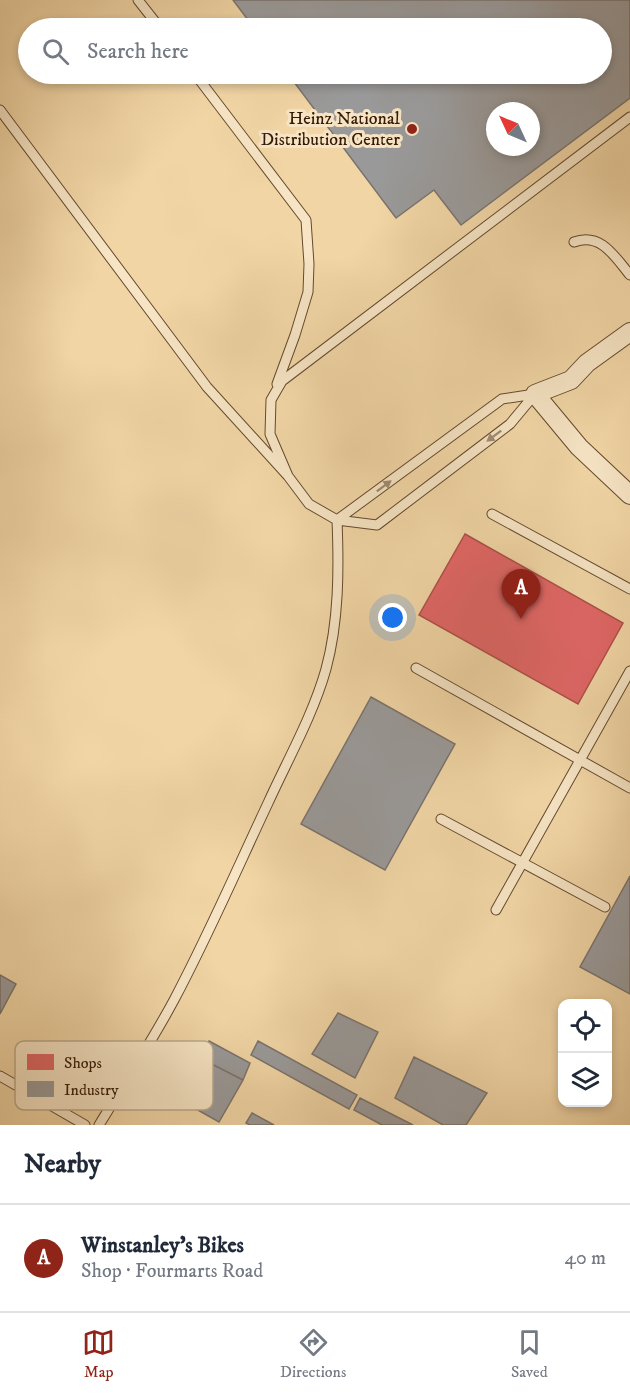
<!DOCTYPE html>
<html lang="en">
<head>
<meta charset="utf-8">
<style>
  :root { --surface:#fff; --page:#f2f2f3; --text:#1f2937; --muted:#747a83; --line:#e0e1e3; --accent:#8f2418 }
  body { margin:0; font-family:"IM FELL DW Pica",serif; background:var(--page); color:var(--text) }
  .controls { position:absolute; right:18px; bottom:18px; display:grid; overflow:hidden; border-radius:12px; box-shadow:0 3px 9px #0003 }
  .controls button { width:54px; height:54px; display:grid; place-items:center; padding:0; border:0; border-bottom:2px solid var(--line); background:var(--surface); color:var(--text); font:30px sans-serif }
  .compass { position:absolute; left:486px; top:102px; width:54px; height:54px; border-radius:50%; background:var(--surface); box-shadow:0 3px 9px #0003; rotate:314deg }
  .you { position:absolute; left:393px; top:618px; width:21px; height:21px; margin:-15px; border:4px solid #fff; border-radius:50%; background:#1a73e8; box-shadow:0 0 0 9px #1a73e833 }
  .badge { display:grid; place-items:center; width:39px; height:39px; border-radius:50%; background:var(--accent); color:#fff; font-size:20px; font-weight:700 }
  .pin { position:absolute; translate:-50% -50px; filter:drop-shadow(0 2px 3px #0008) }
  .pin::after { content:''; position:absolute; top:32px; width:21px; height:18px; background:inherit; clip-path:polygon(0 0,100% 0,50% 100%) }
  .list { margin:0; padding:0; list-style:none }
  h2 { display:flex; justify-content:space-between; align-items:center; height:78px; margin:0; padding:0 24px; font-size:26px }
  h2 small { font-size:20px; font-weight:400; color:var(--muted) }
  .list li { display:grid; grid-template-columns:39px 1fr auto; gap:18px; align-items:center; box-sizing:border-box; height:108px; padding:0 24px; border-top:2px solid var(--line) }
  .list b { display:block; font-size:22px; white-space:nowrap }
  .list p { margin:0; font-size:20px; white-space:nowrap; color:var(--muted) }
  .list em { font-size:20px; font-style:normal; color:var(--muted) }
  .icon { flex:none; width:33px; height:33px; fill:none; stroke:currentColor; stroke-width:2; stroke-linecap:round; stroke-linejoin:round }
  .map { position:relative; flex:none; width:630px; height:1125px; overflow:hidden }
  .search { position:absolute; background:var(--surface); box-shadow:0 3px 9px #0003; left:18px; right:18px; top:18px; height:66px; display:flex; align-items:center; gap:15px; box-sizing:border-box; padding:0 21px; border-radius:33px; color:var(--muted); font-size:22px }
  .sheet { height:186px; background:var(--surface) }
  nav { display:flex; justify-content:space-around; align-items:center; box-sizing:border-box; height:84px; border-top:2px solid var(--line); background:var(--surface); font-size:16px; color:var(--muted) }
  nav a { display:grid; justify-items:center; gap:3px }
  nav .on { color:var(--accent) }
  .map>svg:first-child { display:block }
  .shops { fill:#e06666; stroke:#ad504a; stroke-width:1.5 }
  .industry { fill:#999; stroke:#7b736d; stroke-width:1.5; fill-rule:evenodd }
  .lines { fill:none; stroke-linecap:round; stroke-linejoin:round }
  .service-casing { stroke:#644a2e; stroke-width:11 }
  .minor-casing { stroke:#644a2e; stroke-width:20 }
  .service { stroke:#f6e4c4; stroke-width:9 }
  .minor { stroke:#f6e4c4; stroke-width:18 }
  .oneway { fill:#9f8a6f }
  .poi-dot { fill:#8f2418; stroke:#f6e4c4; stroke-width:2 }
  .labels { text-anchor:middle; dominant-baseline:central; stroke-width:6; stroke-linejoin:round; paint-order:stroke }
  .poi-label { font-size:18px; fill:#351b07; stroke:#f6e4c4; text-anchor:end }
  .key { fill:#f6e4c4; stroke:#bca88b; stroke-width:1.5 }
  .key-label { font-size:16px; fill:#351b07 }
</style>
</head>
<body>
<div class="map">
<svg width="630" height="1125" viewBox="0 0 630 1125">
  <rect width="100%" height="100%" fill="#f1d5a5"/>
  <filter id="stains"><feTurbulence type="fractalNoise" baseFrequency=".00333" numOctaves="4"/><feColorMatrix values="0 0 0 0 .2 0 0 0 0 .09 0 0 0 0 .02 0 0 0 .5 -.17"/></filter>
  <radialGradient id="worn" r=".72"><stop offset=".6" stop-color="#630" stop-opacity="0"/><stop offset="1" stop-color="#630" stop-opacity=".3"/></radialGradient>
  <!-- shops -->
  <path class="shops" d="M465,534L623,623L578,704L419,615Z"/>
  <!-- industry -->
  <path class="industry" d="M233,0H630V98L461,225L434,190L396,218L288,74H602V28H254ZM495,111H531V147H495Z
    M371,697L455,744L385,870L301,824Z
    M630,876V994L580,967Z
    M0,975L16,984L0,1014Z
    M338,1013L378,1032L355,1078L312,1054Z
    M209,1041L250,1063L243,1080L200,1058Z
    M258,1041L357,1095L349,1109L251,1055Z
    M414,1057L487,1093L466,1125H443L395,1098Z
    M200,1058L243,1080L219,1122L178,1099Z
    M360,1098L413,1125H382L354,1110Z
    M252,1113L274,1125H250L246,1123Z"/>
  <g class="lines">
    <!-- service casing -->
    <g class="service-casing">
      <path id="service" d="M138,0L160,28
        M195,74L306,220L309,264L308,292L295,335L277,384
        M0,110L207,387L288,476L270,434L271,400L282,381L630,117
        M574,242C601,232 615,257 630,275
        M288,476L309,504L337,520L377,525L510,424L535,394
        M492,514L630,589
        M337,520L502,399L535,394
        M416,668L630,788
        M441,819L605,907
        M496,910L630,671
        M0,1076L85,1125
        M99,1125C124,1084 151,1043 174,1000C208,936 237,869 268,803C288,759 313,715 326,669C339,621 339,569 337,520"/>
    </g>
    <!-- minor casing -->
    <g class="minor-casing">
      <path id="minor" d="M630,332L587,363L571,380L535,394L579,447L630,495"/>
    </g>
    <!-- service -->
    <use href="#service" class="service"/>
    <!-- minor -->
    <use href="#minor" class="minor"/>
  </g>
  <!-- one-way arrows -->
  <defs><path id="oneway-solid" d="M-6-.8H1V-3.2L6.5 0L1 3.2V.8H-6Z" transform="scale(1.5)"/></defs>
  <g class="oneway">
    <use href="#oneway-solid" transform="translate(494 436) rotate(143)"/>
    <use href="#oneway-solid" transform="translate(384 486) rotate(-37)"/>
  </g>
  <!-- markers -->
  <circle class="poi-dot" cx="412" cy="129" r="6"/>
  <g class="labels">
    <!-- poi labels -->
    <g class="poi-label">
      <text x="400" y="119">Heinz National<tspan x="400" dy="21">Distribution Center</tspan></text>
    </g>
  </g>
  <!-- legend -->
  <rect x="15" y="1041" width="198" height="69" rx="9" class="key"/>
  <rect x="27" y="1054" width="27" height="16" fill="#e06666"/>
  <rect x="27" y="1081" width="27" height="16" fill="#999"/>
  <g class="key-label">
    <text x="64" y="1068">Shops</text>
    <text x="64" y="1095">Industry</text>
  </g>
  <rect width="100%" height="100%" filter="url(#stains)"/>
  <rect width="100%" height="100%" fill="url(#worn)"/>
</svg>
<div class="controls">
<button><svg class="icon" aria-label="locate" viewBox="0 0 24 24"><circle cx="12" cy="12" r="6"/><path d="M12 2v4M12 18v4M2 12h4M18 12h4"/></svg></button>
<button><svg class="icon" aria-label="layers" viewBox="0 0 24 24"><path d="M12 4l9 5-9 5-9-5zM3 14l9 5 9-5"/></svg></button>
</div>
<svg class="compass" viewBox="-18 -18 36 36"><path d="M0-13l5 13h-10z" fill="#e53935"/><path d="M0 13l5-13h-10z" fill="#747a83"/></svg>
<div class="you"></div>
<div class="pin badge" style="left:521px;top:619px">A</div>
<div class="search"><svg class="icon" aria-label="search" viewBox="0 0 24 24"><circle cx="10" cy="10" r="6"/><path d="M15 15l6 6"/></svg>Search here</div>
</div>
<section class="sheet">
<h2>Nearby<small></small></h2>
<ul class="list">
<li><span class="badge">A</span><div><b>Winstanley's Bikes</b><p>Shop · Fourmarts Road</p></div><em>40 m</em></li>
</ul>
</section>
<nav>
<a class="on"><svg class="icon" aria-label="map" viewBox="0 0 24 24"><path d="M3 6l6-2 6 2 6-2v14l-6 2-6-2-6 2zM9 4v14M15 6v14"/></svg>Map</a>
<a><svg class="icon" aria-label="directions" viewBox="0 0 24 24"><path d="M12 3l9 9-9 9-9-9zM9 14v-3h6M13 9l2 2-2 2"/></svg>Directions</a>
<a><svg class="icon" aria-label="saved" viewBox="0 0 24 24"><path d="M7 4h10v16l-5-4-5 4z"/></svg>Saved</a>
</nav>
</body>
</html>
